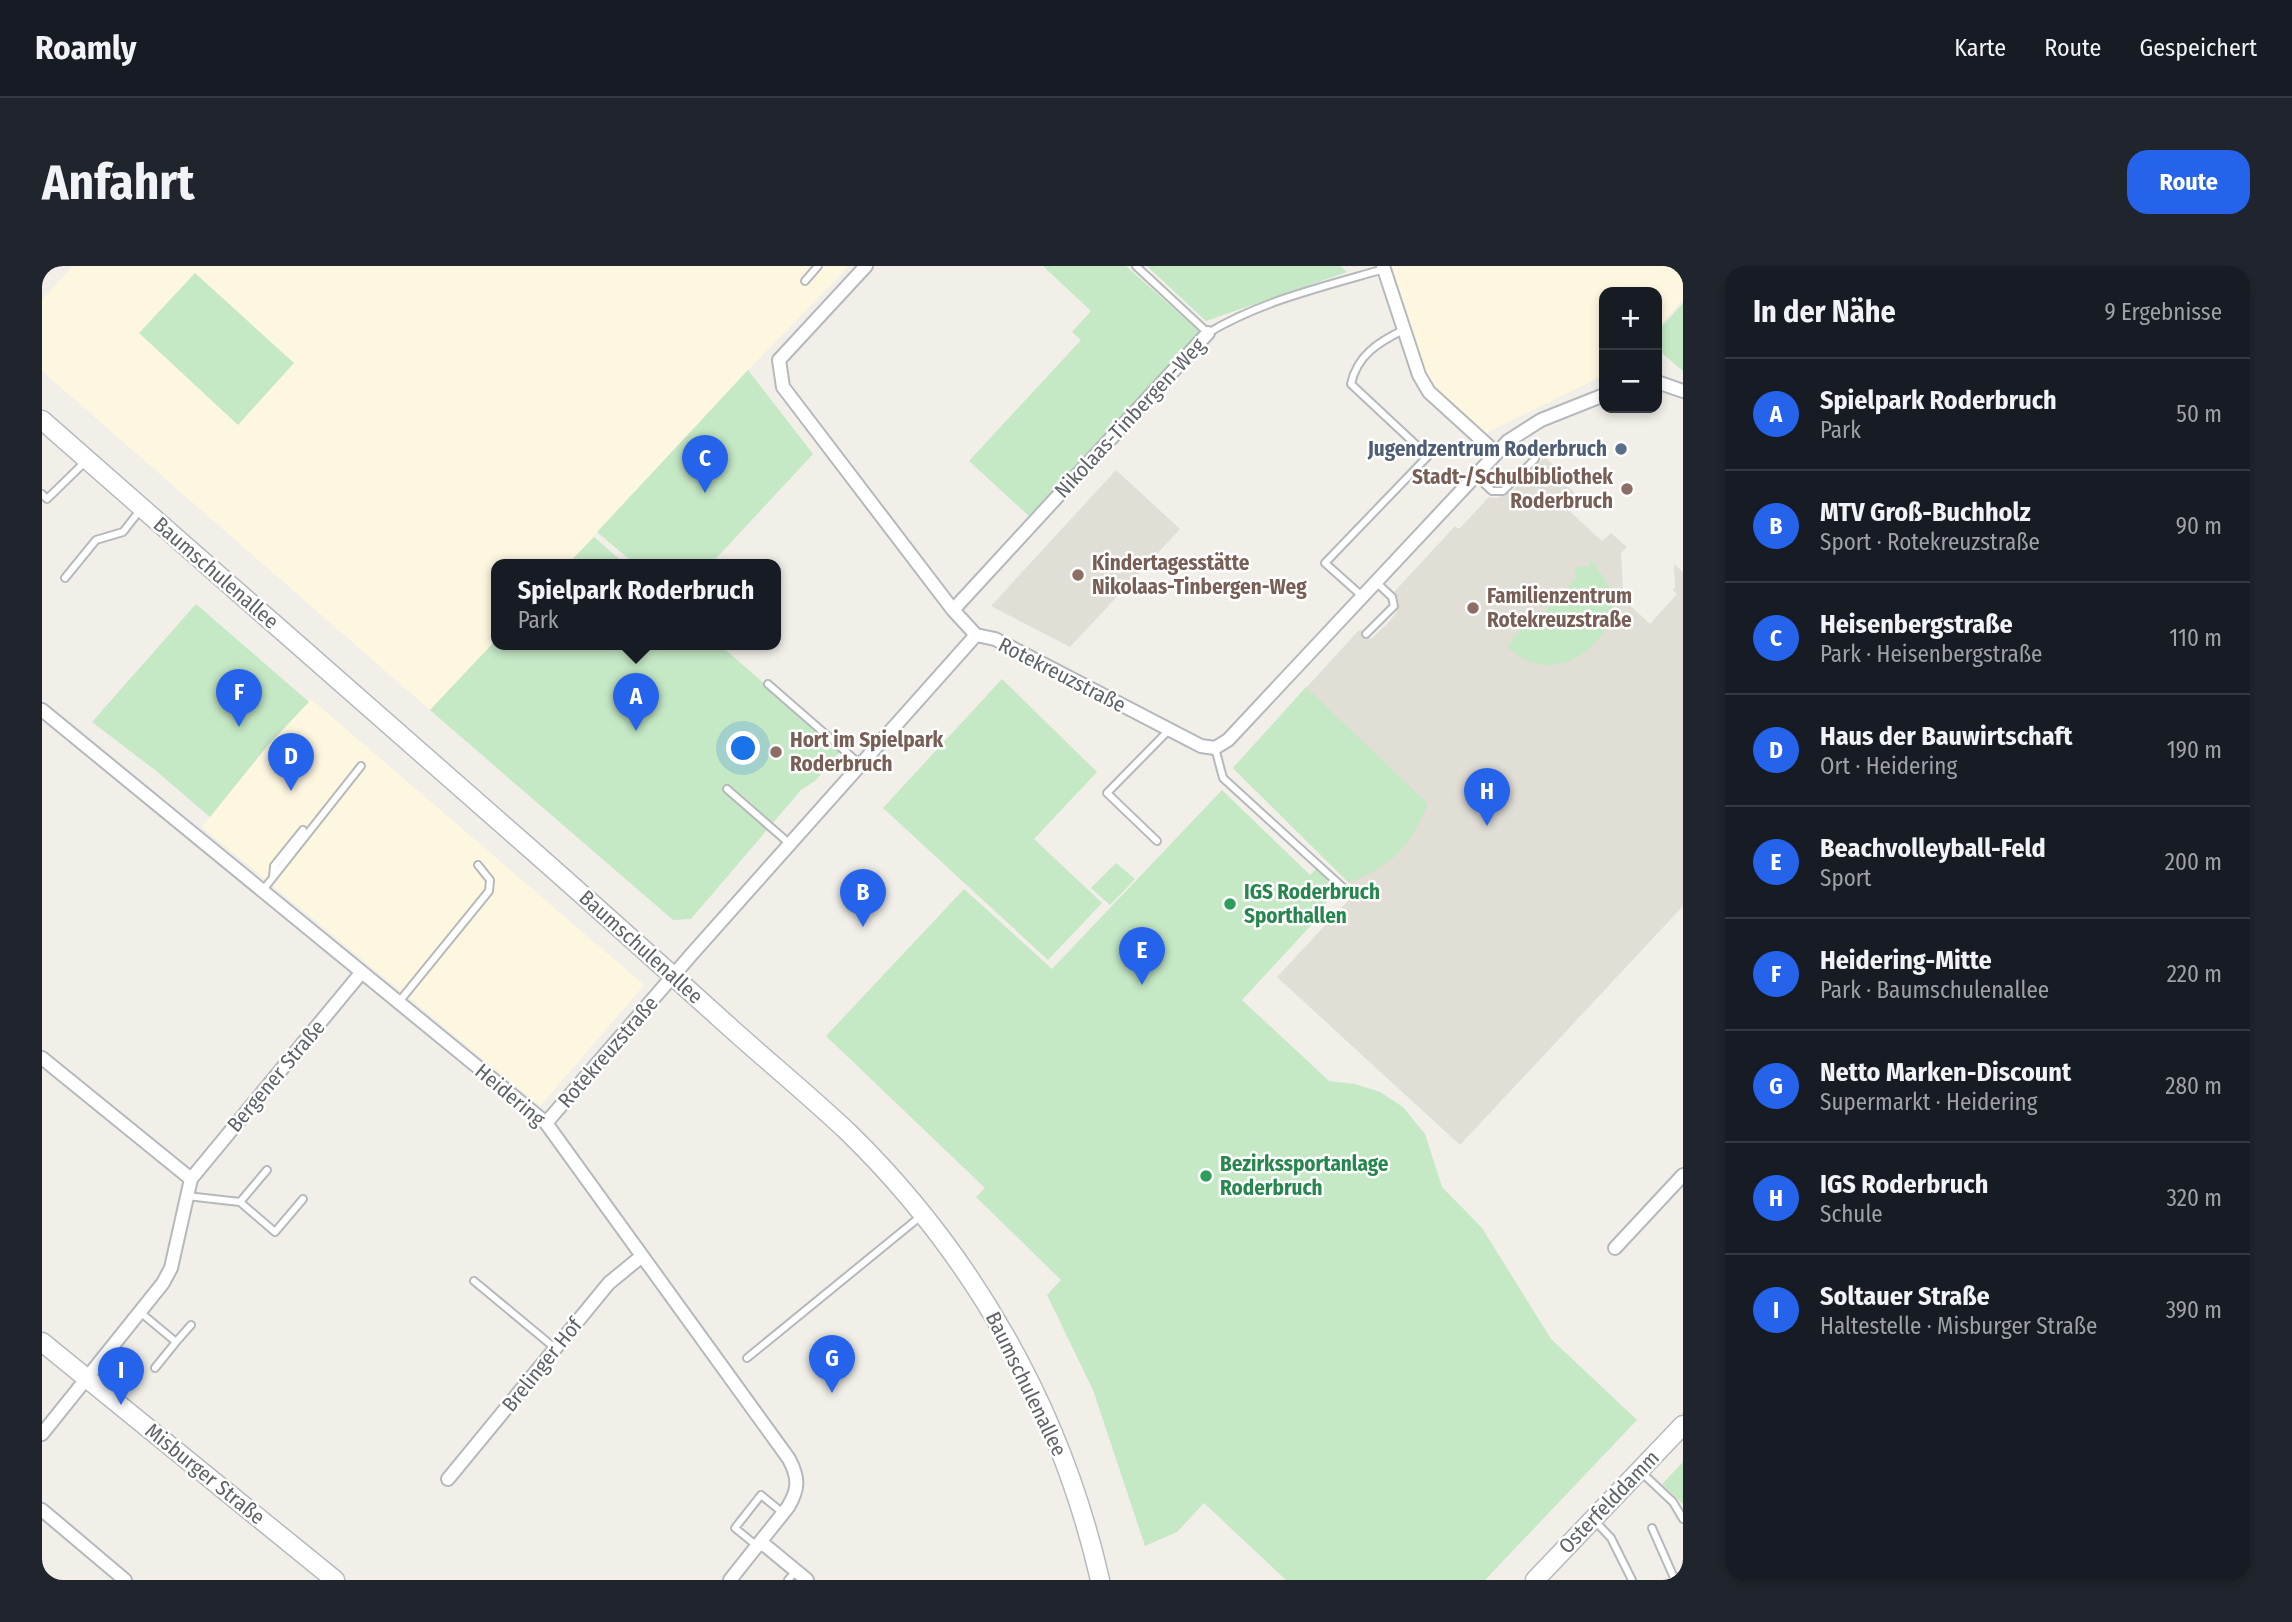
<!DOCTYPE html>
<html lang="de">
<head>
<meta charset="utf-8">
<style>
  :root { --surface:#171b24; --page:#20242c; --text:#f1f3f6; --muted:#9ea1a6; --line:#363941; --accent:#2563eb }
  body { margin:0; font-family:"Fira Sans Condensed",sans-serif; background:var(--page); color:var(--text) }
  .controls { position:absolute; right:21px; top:21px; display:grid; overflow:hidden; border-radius:14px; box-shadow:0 4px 10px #0003 }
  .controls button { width:63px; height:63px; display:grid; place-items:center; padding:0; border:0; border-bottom:2px solid var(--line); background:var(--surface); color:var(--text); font:35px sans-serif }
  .you { position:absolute; left:702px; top:483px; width:24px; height:24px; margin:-18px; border:5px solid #fff; border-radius:50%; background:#1a73e8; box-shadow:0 0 0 10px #1a73e833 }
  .badge { display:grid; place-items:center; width:46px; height:46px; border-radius:50%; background:var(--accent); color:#fff; font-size:23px; font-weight:700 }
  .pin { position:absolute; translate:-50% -58px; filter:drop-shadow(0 2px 4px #0008) }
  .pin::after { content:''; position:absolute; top:37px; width:24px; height:21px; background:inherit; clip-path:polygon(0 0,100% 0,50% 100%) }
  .popup { position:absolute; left:449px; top:293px; width:290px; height:91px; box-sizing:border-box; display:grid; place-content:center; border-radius:14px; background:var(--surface); filter:drop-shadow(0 2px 5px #0005); font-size:23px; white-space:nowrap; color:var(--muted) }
  .popup b { font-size:26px; color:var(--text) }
  .popup::after { content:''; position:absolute; left:50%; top:100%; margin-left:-14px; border:14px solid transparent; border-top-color:var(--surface) }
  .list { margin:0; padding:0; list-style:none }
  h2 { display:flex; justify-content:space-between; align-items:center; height:91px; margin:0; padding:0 28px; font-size:30px }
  h2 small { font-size:23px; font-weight:400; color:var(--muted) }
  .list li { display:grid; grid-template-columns:46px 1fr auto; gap:21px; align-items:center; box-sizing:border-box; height:112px; padding:0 28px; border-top:2px solid var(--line) }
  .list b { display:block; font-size:26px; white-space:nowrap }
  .list p { margin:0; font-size:23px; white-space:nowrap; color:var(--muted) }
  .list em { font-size:23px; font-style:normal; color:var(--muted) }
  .map { position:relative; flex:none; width:1641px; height:1314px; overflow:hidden; border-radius:21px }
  header { display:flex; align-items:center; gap:42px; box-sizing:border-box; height:98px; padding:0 35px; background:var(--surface); border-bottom:2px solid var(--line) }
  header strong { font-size:33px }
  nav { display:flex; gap:38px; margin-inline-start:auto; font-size:24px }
  .intro { display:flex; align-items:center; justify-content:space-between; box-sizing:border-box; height:168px; padding:0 42px }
  h1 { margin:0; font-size:49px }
  .button { padding:18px 32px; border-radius:21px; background:var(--accent); color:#fff; font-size:24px; font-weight:700 }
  main { display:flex; gap:42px; padding:0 42px }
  aside { flex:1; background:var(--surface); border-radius:21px; box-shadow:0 4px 10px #0003 }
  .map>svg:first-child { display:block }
  .commercial { fill:#fef7e0 }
  .education { fill:#e1ded6 }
  .green { fill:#c5e8c5 }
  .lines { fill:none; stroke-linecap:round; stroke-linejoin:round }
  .lane-casing { stroke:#b5b8bc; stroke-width:10 }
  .street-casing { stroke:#b5b8bc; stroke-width:16 }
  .secondary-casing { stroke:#b6babf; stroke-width:21 }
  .lane { stroke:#fff; stroke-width:6 }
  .street { stroke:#fff; stroke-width:12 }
  .secondary { stroke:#fff; stroke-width:18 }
  .service-dot { fill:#5c6f8a; stroke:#fff; stroke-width:2.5 }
  .education-dot { fill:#8d6e63; stroke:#fff; stroke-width:2.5 }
  .leisure-dot { fill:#2e9e5b; stroke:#fff; stroke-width:2.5 }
  .labels { text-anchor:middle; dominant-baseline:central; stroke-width:5; stroke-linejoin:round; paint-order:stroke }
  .street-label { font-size:21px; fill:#5f6368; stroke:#fff }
  .service-label { font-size:21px; font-weight:bold; fill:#4e5e75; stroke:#fff; text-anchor:end }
  .education-label { font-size:21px; font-weight:bold; fill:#785e54; stroke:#fff; text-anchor:start }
  .leisure-label { font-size:21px; font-weight:bold; fill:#27864d; stroke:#fff; text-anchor:start }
</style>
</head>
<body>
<header>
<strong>Roamly</strong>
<nav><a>Karte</a><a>Route</a><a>Gespeichert</a></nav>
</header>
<div class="intro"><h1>Anfahrt</h1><a class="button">Route</a></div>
<main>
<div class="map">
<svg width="1641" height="1314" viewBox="0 0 1641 1314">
  <rect width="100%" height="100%" fill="#f1efe8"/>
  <!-- commercial -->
  <path class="commercial" d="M31,0H807L706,104L525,299H454V374L388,444L0,105V34Z
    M1348,0H1641V33L1615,63V26H1562V109L1444,167L1388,118Z
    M269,433L602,719L498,840L160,561L226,479Z"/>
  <!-- education -->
  <path class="education" d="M1503,191L1523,210L1520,215L1535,229L1524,242L1560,275L1569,267L1585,281L1579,287L1581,323L1583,326L1579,331L1608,358L1635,328L1631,324L1633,321L1632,298L1641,306V640L1418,879L1235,711L1315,625L1191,502L1316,365L1320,364L1329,373L1345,358L1354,347L1357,337L1352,326L1413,260L1417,263L1447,231L1455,232L1470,225Z
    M1074,204L1138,263L1028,381L949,340Z"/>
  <!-- green -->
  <path class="green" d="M1001,0H1084L1158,66L987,250L927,195L1039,74L1030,66L1049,45Z
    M1105,0H1298L1305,6L1164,55Z
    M153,7L252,97L196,159L97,67Z
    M1641,37V105L1615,83V66Z
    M706,104L771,188L668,299H594L555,266Z
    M552,271L584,299H525Z
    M1547,292C1557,305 1568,317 1571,334C1572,343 1567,358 1562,365C1546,391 1513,409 1483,393C1477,390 1471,385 1465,381L1479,363L1489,362L1488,353L1494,346L1498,350L1535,311L1531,306L1537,300L1547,301Z
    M154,338L267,436L226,479L168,551L113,504L50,456Z
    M454,374V379H678L799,485L773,515L759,524L649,653L631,654L388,444Z
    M960,413L1055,506L992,573L1060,637L1006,694L841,542Z
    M1264,421L1386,538C1367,582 1351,599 1307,617L1191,502Z
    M1180,524L1268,609L1274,603L1296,624L1270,652L1273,655L1200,734L1287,815L1313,818L1338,826L1361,841L1383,868L1400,921L1440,962L1509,1073L1595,1154L1443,1314H1244L1162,1237L1135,1266L1103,1280L1051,1124L1005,1029L1019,1014L934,931L943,922L784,770L922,623L1010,703Z
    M1074,597L1093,613L1068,639L1049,622Z
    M1641,1196V1238L1620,1218Z"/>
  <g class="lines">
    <!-- lane casing -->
    <g class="lane-casing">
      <path id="lane" d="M1094,0L1166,67C1219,35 1283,20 1342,3
        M763,15L776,0
        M1434,210L1450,225H1461L1493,193
        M0,228L5,233L44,195
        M23,312L54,274L81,266L99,243
        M1320,330L1283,297L1386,190L1309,118C1315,89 1337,76 1361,64
        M1324,368L1352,340L1350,331L1335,317
        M726,418L819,499
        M1173,482L1181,512L1307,627
        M685,523L748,578
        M1115,575L1065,527L1127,464
        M231,611L232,600L261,564
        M221,624L319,500
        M356,737L447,625L448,614L436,599
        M145,930L198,936L225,904
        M198,936L233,966L261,933
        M432,1015L514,1083
        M98,1046L134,1076L149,1059
        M705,1092L879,950
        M113,1102L134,1076
        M1598,1205L1631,1236L1641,1253
        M1552,1254L1569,1272L1590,1314
        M1610,1262L1633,1314
        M715,1280L693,1262L719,1229L741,1247
        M746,1314L754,1305"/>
    </g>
    <!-- street casing -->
    <g class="street-casing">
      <path id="street" d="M824,0L737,94L741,121L911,344L934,369
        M1341,0L1377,109L1387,126L1453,186
        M1615,116L1641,125
        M911,344L1166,67
        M0,444L504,857L747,1193C757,1212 757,1223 746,1241L688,1314
        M0,792L149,913
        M504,857L649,689L934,369L953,373L1159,480L1173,482L1186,474L1466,175L1499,154L1562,129
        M1573,982L1641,909
        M0,1168L121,1017L129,1002L149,913L319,707
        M406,1213L567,1017L600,990
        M0,1244L83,1314
        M719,1276L765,1314"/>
    </g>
    <!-- secondary casing -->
    <g class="secondary-casing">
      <path id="secondary" d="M0,154C159,293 317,433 476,572C549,636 620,700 692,765C729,798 769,831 806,866C931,988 1019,1143 1058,1314
        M0,1076L293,1314
        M1493,1314L1641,1159"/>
    </g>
    <!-- lane -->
    <use href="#lane" class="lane"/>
    <!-- street -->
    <use href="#street" class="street"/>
    <!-- secondary -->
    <use href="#secondary" class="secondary"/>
  </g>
  <!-- markers -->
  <circle class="service-dot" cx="1579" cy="183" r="7"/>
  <g class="education-dot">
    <circle cx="1585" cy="223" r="7"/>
    <circle cx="1036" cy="309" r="7"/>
    <circle cx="1431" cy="342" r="7"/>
    <circle cx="734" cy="486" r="7"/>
  </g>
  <g class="leisure-dot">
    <circle cx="1188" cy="638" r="7"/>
    <circle cx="1164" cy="910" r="7"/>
  </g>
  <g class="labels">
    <!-- street labels -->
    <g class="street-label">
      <text transform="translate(1088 152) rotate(-47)">Nikolaas-Tinbergen-Weg</text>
      <text transform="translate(174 307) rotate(41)">Baumschulenallee</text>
      <text transform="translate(1020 409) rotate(27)">Rotekreuzstraße</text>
      <text transform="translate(599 681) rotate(42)">Baumschulenallee</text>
      <text transform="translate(566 786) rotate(-49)">Rotekreuzstraße</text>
      <text transform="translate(234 810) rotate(-50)">Bergener Straße</text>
      <text transform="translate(468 829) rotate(40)">Heidering</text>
      <text transform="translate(500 1099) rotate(-51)">Brelinger Hof</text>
      <text transform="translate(984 1118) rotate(64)">Baumschulenallee</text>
      <text transform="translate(163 1208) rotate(39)">Misburger Straße</text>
      <text transform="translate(1567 1236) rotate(-46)">Osterfelddamm</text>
    </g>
    <!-- service labels -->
    <g class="service-label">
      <text x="1565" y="183">Jugendzentrum Roderbruch</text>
    </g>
    <!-- education labels -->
    <g class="education-label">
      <text x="1571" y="211" text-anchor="end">Stadt-/Schulbibliothek<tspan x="1571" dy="24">Roderbruch</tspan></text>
      <text x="1050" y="297">Kindertagesstätte<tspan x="1050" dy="24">Nikolaas-Tinbergen-Weg</tspan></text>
      <text x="1445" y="330">Familienzentrum<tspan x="1445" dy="24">Rotekreuzstraße</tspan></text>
      <text x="748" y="474">Hort im Spielpark<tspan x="748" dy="24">Roderbruch</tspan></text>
    </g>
    <!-- leisure labels -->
    <g class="leisure-label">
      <text x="1202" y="626">IGS Roderbruch<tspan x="1202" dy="24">Sporthallen</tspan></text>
      <text x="1178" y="898">Bezirkssportanlage<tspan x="1178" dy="24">Roderbruch</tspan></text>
    </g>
  </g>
</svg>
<div class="controls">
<button>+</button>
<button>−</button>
</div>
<div class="you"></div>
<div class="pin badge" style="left:594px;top:465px">A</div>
<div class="popup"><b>Spielpark Roderbruch</b>Park</div>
<div class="pin badge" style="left:821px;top:661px">B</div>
<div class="pin badge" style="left:663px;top:227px">C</div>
<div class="pin badge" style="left:249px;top:525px">D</div>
<div class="pin badge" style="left:1100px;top:719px">E</div>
<div class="pin badge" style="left:197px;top:461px">F</div>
<div class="pin badge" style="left:790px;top:1127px">G</div>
<div class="pin badge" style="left:1445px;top:560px">H</div>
<div class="pin badge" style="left:79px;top:1139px">I</div>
</div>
<aside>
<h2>In der Nähe<small>9 Ergebnisse</small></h2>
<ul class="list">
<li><span class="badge">A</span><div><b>Spielpark Roderbruch</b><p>Park</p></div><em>50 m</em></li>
<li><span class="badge">B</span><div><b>MTV Groß-Buchholz</b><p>Sport · Rotekreuzstraße</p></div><em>90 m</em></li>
<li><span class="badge">C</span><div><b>Heisenbergstraße</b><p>Park · Heisenbergstraße</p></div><em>110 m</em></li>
<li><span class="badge">D</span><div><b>Haus der Bauwirtschaft</b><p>Ort · Heidering</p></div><em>190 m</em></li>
<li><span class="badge">E</span><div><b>Beachvolleyball-Feld</b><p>Sport</p></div><em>200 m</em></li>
<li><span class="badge">F</span><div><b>Heidering-Mitte</b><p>Park · Baumschulenallee</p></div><em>220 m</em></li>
<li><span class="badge">G</span><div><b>Netto Marken-Discount</b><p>Supermarkt · Heidering</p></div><em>280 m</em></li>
<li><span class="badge">H</span><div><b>IGS Roderbruch</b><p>Schule</p></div><em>320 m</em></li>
<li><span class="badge">I</span><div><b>Soltauer Straße</b><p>Haltestelle · Misburger Straße</p></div><em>390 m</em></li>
</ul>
</aside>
</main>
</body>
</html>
